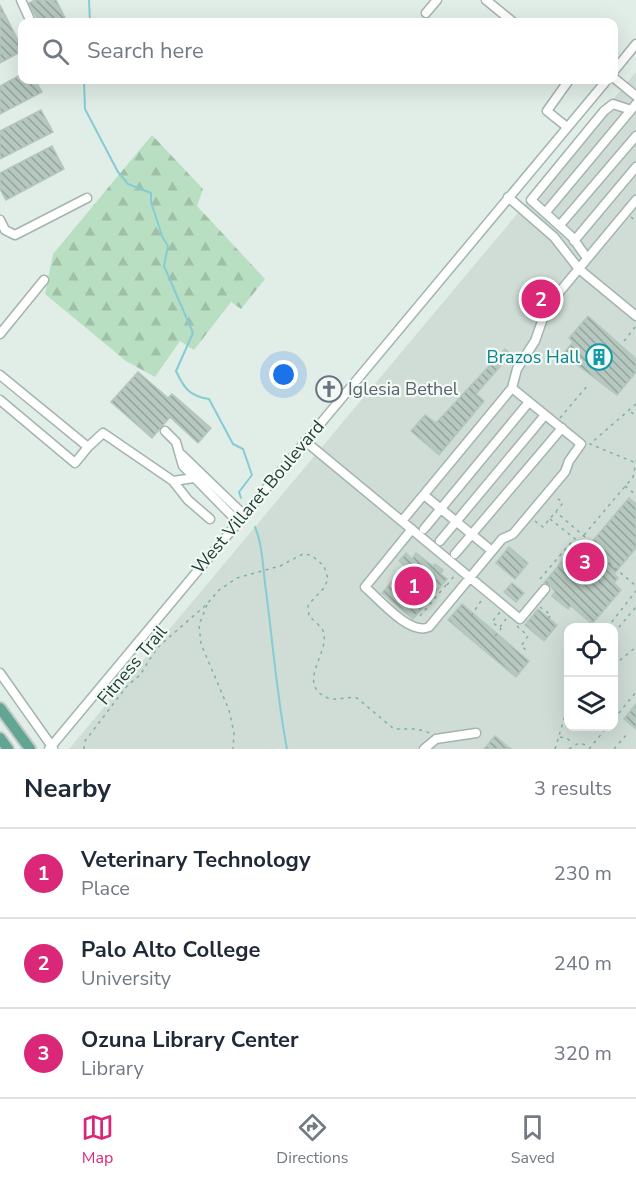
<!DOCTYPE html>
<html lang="en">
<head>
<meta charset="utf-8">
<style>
  :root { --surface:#fff; --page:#f6f6f7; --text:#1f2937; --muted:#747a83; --line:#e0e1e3; --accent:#db2777 }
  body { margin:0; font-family:"Nunito Sans",sans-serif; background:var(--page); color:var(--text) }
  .controls { position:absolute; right:18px; bottom:18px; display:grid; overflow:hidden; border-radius:12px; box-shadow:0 6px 24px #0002 }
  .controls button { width:54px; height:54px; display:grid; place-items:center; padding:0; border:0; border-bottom:2px solid var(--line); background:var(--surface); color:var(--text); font:30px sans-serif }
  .you { position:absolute; left:284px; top:375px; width:21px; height:21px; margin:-15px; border:4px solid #fff; border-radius:50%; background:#1a73e8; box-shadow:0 0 0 9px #1a73e833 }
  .badge { display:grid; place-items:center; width:39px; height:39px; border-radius:50%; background:var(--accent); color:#fff; font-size:20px; font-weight:700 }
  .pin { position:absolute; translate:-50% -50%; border:3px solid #fff; box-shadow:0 2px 6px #0006 }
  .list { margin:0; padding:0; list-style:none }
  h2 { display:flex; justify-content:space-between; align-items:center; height:78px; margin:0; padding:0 24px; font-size:26px }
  h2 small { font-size:20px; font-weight:400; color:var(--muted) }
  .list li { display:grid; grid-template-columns:39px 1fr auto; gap:18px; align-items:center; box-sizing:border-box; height:90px; padding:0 24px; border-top:2px solid var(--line) }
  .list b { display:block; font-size:22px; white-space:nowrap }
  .list p { margin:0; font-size:20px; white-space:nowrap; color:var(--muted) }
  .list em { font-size:20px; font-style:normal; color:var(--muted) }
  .icon { flex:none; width:33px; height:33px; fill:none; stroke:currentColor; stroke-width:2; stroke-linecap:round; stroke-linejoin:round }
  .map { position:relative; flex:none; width:636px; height:749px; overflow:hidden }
  .search { position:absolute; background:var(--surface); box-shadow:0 6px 24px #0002; left:18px; right:18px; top:18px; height:66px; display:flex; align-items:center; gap:15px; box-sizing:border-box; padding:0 21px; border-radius:12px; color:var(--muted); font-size:22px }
  .sheet { height:348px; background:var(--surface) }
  nav { display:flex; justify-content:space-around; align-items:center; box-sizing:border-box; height:84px; border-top:2px solid var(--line); background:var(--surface); font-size:16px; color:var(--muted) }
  nav a { display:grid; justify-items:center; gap:3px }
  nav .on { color:var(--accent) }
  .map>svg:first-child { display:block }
  .built { fill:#cfddd6; fill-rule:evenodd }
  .forest { fill:url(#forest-firs) }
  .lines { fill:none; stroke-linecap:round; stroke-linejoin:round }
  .stream { stroke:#86cbd5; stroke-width:2 }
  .building { fill:url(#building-back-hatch); stroke:#b3c7be; stroke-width:1.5 }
  .minor-casing { stroke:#a3b5ae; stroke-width:11 }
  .major-casing { stroke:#c1c9c7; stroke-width:14 }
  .path { stroke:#80b2a1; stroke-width:1.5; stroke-dasharray:3 4.5; stroke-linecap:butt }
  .minor { stroke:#fff; stroke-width:8 }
  .major { stroke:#63a593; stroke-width:10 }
  .labels { text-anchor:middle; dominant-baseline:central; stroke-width:4.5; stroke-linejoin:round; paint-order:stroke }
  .culture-label { font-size:18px; fill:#0d838f; stroke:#f2f9f5; text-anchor:end }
  .worship-label { font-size:18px; fill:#5b616d; stroke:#f2f9f5; text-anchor:start }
  .street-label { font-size:18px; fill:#203f36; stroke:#f2f9f5 }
</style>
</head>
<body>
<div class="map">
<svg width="636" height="749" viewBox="0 0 636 749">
  <defs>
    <pattern id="forest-firs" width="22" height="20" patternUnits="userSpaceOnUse" patternTransform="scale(1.5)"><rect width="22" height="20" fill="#b9dfc2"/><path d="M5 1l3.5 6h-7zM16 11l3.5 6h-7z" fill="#9fc0a7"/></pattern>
    <pattern id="building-back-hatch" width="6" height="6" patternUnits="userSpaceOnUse" patternTransform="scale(1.5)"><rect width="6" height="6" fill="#b6c8c0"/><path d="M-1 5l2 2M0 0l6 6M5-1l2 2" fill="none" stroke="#94a49d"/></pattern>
  </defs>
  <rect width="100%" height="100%" fill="#e1ede7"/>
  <!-- built -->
  <path class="built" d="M636,72V749H69L255,527ZM568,628H614V726H568Z"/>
  <!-- forest -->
  <path class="forest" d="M152,135L203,189L197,206L265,279L241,309L231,302L194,350L180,341L155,377L126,361L45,294L53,254Z"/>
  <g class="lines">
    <!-- stream -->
    <path class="stream" d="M89,0L90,22
      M84,80L85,109L118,172L128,184L151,193V202L162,236L168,246L164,266L193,333L176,371C184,388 189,396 209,399L233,444L243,449L252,475L239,492L241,498
      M255,527C263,546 263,571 266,591C273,644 277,697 287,749"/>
  </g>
  <!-- building -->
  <path class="building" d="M35,0H56L67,22H39L29,3Z
    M0,5L22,48V51L0,63Z
    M22,74V80H35L42,92L0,114V86Z
    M41,110L53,132L0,159V131Z
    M52,146L64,169L6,200L0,189V173Z
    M588,316L636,359V372L617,395L563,354L573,342L569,338Z
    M505,349L511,354L476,394L484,401L439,455L411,431L425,415L436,423Z
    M138,372L168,398L172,394L211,428L198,443L170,417L152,438L111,402Z
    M629,498L636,504V548L614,574L618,578L614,583L621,590L592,624L571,606L568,609L552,596L555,592L551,586L544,583L577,543L585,550Z
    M509,547L528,563L515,579L496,563Z
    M406,553L412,559L416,553L433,566L435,564L443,570L441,574L447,579L413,619L382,593L405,566L399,561Z
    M512,583L524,593L516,602L504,592Z
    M462,604L529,661L516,677L448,620Z
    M538,609L557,625L544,641L525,625Z
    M636,704V729L624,719Z
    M495,736L511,749H484Z"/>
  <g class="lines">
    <!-- minor casing -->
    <g class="minor-casing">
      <path id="minor" d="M21,0L31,22
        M486,0L513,22
        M426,13L437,0
        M614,71L636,44
        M614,78L636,96
        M567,127L547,111L569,80
        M508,197L554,237L579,269L636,316
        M546,212L636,104
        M0,220L5,230L15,235L87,198
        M560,225L636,136
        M574,241L636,167
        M587,258L572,237L531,200L604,111L613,104L631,110
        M0,334L44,280
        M0,375L88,447L103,433L173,481L194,478L200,474
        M0,400L75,463L88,447
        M165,431L176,442L183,466L238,522
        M305,441L520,619L545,589
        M182,455L244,515
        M173,481L188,500L210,519
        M424,495L492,551
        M402,521L512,388L517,369L535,341L547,307L636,200
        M412,529L365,587C379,599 410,636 429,627L502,539L513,534L565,472L569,461L581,444L512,388
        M424,529L529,402
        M440,541L545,415
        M455,554L562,428
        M0,673L53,748
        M49,749L607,80
        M424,749L436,739L476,733"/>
    </g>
    <!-- major casing -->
    <g class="major-casing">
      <path id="major" d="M0,708L30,749
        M0,738L8,749"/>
    </g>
    <!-- path -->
    <path class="path" d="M631,217L636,221
      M624,341L636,326
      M636,404L590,444L636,463V460
      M631,412L636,416
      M560,418L588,385
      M625,486L636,495
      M550,519L589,550L593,544L556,512
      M535,521L543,527L563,503L556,497
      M584,535L633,477L636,463
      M609,563L636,586
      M540,579L574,539
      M447,585L455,575
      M207,605L199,625L201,644L229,710L234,733L233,749
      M540,607L551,615L546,621
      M420,616L446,585L449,588
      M471,616L483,598
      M517,626L528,636L521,646L525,649L522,653
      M500,627L506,619
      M607,628L636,591
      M614,633L636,607
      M495,636L501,629L492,622L500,612
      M614,665L636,647
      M614,719L636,692
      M560,737L568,739L573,744
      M84,749L85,741L127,686L140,675L157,648L207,604L219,590L237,578L280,566L303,554L311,555L324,566L328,579L324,588L308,605L309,616C314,621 323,627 324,634C328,655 296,685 328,698C338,701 347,696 357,698L394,729H417L430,733
      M555,749L568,706
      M569,749L579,743L589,746
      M589,749L608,726
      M614,749L628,733"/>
    <!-- minor -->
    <use href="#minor" class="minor"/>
    <!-- major -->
    <use href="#major" class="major"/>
  </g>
  <!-- icons -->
  <defs>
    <g id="building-ring" transform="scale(1.35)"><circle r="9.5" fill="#f2f9f5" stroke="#0f9aa8" stroke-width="1.5"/><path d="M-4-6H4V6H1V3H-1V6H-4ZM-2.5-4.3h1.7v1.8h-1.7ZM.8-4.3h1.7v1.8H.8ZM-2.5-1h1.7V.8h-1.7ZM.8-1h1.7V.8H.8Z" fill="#0f9aa8"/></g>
    <g id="church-ring" transform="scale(1.35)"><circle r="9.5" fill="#f2f9f5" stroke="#6b7280" stroke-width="1.5"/><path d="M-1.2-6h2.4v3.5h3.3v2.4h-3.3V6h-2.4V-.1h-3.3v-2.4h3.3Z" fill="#6b7280"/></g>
  </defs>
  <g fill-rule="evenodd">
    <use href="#building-ring" x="599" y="357"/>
    <use href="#church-ring" x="329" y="389"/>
  </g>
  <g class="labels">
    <!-- culture labels -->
    <g class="culture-label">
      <text x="580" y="357">Brazos Hall</text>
    </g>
    <!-- worship labels -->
    <g class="worship-label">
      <text x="348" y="389">Iglesia Bethel</text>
    </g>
    <!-- street labels -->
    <g class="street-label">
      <text transform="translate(258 497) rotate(-50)">West Villaret Boulevard</text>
      <text transform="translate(132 665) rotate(-50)">Fitness Trail</text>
    </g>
  </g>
</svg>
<div class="controls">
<button><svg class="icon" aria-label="locate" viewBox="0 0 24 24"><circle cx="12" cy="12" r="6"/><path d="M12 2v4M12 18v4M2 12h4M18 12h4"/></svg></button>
<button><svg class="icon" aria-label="layers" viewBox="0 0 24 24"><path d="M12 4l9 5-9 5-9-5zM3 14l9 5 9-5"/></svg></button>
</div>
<div class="you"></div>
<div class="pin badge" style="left:414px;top:586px">1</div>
<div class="pin badge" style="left:541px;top:299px">2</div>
<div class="pin badge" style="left:585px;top:562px">3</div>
<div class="search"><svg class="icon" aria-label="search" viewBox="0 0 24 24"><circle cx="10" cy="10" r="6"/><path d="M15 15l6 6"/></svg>Search here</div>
</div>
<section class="sheet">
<h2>Nearby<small>3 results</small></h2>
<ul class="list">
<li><span class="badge">1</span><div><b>Veterinary Technology</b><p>Place</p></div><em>230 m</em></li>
<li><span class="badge">2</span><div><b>Palo Alto College</b><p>University</p></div><em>240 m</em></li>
<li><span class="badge">3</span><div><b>Ozuna Library Center</b><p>Library</p></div><em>320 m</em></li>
</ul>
</section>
<nav>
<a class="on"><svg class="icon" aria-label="map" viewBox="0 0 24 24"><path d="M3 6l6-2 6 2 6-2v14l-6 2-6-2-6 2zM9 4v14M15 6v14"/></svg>Map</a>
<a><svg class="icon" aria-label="directions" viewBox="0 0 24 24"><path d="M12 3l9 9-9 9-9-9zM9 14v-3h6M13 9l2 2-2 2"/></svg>Directions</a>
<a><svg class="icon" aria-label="saved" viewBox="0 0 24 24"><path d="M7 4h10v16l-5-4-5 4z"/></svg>Saved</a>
</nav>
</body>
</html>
